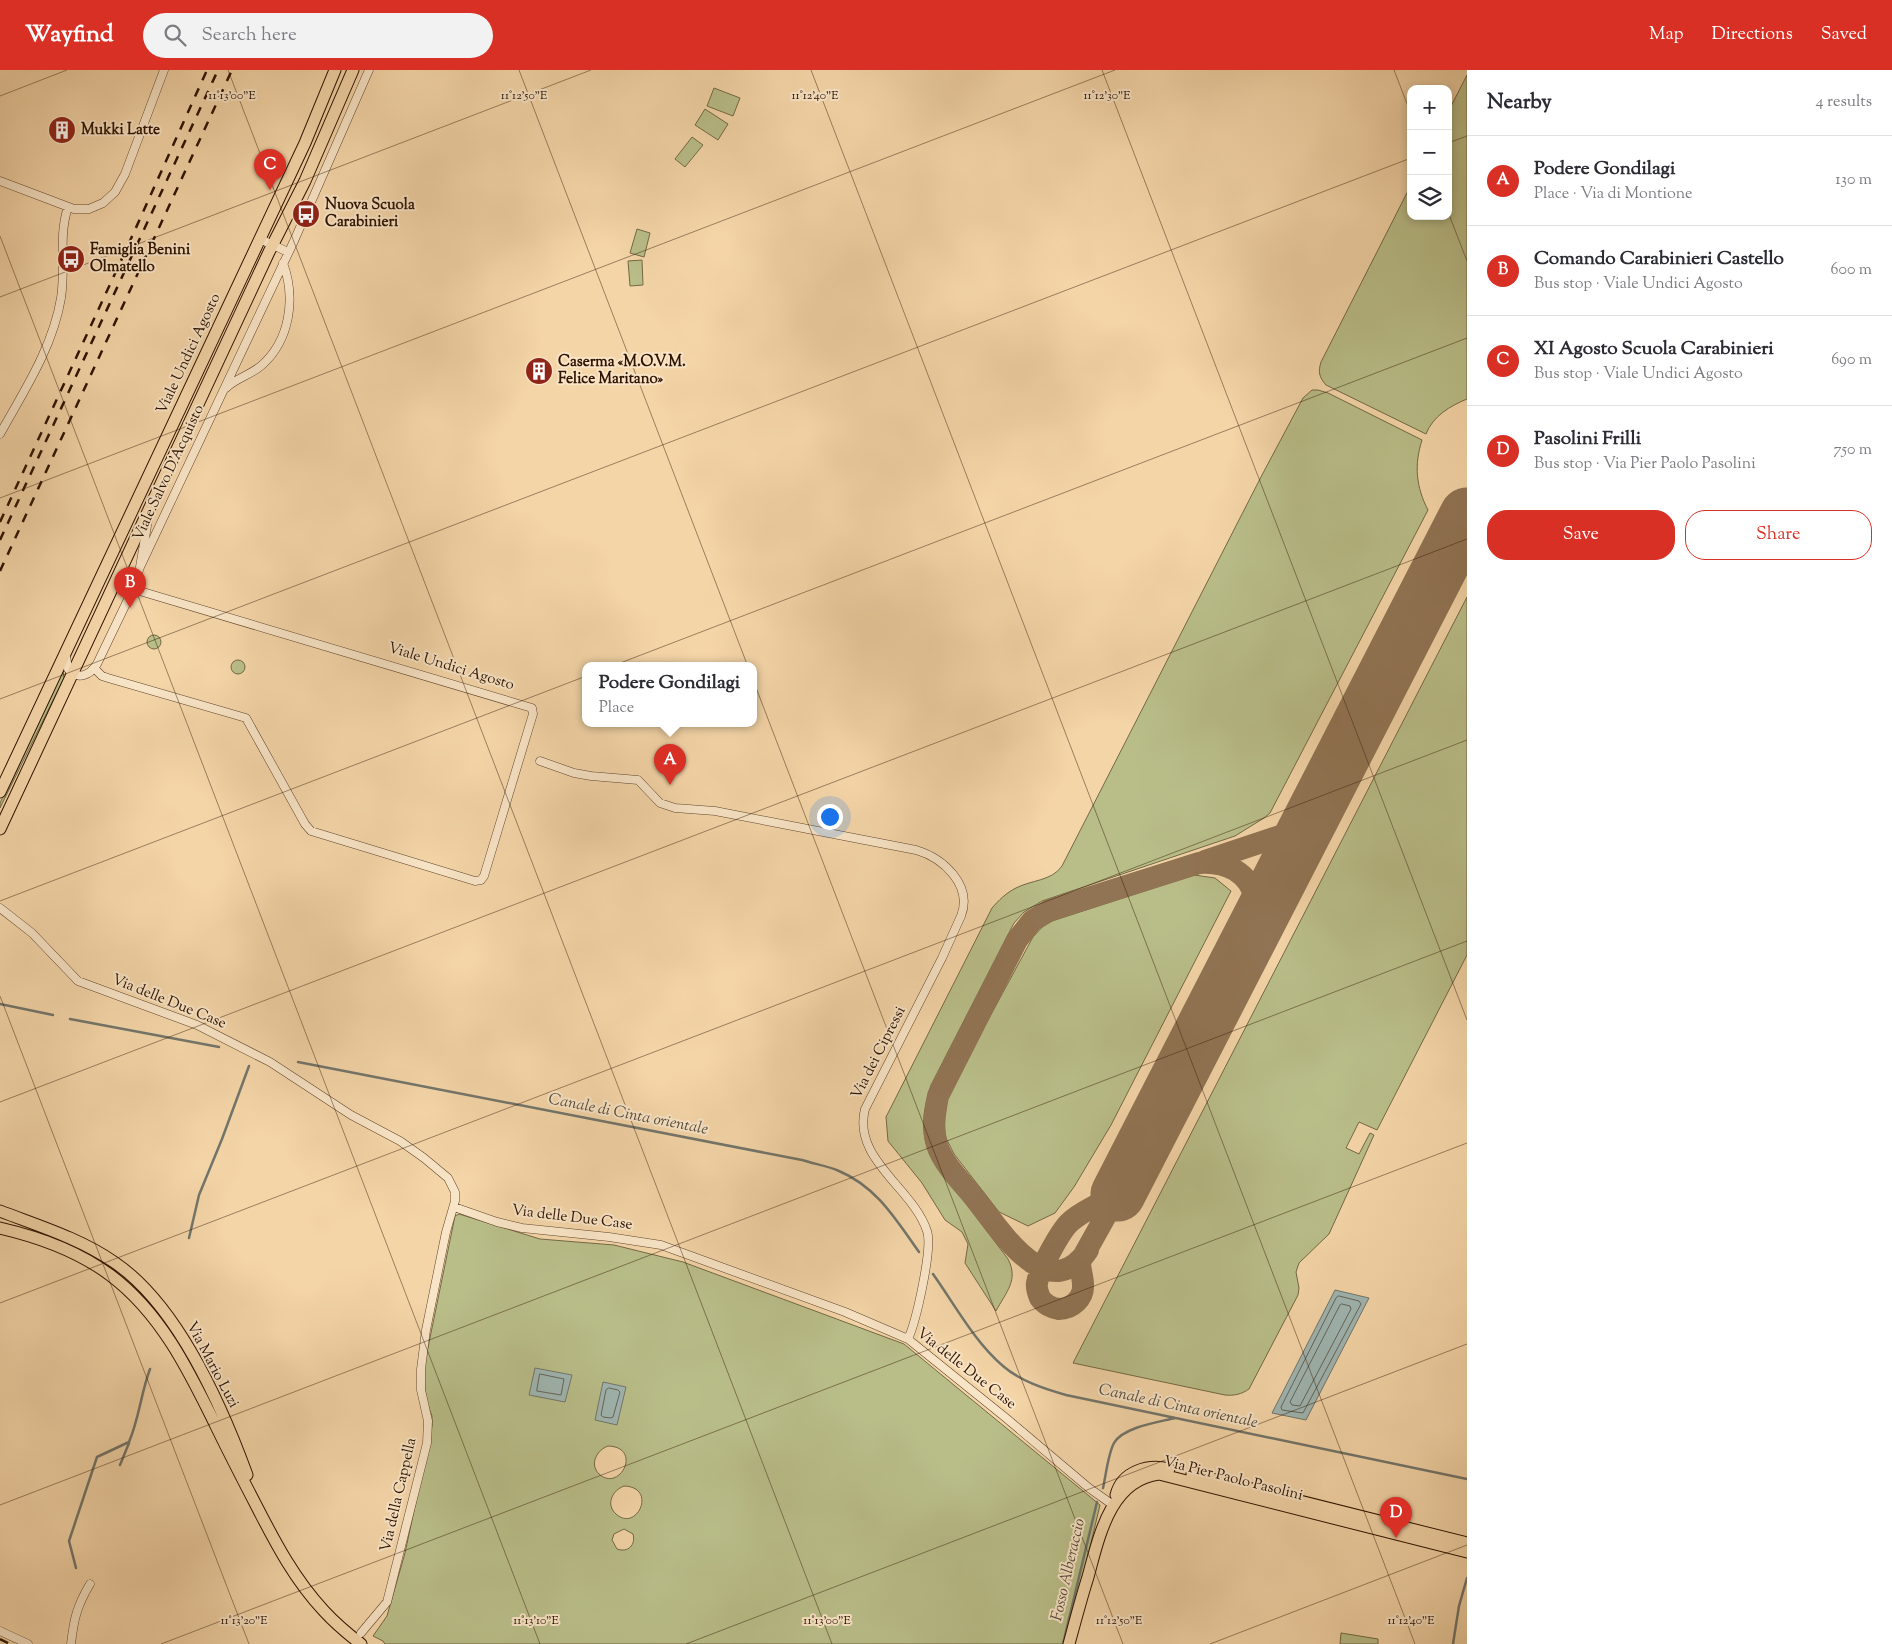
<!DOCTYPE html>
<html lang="en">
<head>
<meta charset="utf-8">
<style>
  :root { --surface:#fff; --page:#f2f2f3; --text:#2b2b33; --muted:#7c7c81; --line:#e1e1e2; --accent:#d93025 }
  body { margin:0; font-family:"Sorts Mill Goudy",serif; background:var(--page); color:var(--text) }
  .controls { position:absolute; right:15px; top:15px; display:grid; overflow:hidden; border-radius:10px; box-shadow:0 2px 8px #0003 }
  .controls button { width:45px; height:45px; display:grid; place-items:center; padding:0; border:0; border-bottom:1px solid var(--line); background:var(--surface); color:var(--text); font:25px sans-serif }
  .you { position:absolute; left:829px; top:746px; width:18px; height:18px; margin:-12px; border:4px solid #fff; border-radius:50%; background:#1a73e8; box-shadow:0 0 0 8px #1a73e833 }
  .badge { display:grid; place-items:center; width:32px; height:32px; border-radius:50%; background:var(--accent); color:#fff; font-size:16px; font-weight:700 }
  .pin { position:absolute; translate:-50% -41px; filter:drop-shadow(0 1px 2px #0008) }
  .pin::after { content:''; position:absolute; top:26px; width:18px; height:15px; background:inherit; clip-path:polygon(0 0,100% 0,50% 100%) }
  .popup { position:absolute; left:582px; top:592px; width:175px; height:65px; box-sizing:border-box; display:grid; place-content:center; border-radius:10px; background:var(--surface); filter:drop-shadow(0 1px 4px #0005); font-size:16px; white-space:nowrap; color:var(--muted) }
  .popup b { font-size:19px; color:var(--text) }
  .popup::after { content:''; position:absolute; left:50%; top:100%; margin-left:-10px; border:10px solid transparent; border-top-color:var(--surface) }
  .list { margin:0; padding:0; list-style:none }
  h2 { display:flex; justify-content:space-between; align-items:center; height:65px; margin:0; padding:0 20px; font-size:21px }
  h2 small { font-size:16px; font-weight:400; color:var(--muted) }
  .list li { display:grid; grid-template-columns:32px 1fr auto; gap:15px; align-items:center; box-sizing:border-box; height:90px; padding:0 20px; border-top:1px solid var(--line) }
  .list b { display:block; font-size:19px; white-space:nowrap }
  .list p { margin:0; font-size:16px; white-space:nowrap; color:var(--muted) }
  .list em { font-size:16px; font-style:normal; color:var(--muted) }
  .actions { display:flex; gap:10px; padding:15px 20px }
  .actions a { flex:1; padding:11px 0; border:1px solid var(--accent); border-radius:20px; text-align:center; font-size:18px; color:var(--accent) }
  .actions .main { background:var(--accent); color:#fff }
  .icon { flex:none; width:28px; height:28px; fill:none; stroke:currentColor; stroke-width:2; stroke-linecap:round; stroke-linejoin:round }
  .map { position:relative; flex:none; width:1467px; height:1574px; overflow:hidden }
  header { display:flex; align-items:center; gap:30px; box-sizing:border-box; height:70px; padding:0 25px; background:var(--accent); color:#fff }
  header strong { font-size:24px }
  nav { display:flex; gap:28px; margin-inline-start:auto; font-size:18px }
  .search { width:350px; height:45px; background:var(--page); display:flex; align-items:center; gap:12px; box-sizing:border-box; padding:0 18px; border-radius:28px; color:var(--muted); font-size:19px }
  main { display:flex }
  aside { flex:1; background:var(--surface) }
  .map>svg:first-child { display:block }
  .green { fill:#b9be89; stroke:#746844; fill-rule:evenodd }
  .water { fill:#9fb6b2; stroke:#72756b }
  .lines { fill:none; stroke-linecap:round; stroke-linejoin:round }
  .shore { stroke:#666459; stroke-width:1 }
  .stream { stroke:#72756b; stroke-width:2.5 }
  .taxiway { stroke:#917454; stroke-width:22 }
  .runway { stroke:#917454; stroke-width:55 }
  .street-casing { stroke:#60442a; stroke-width:9 }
  .primary-casing { stroke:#2e1300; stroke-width:13 }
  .street { stroke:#f8e4c6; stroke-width:8 }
  .primary { stroke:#f4d5a8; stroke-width:11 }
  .rail { stroke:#2e1300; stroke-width:2.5; stroke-dasharray:9 9; stroke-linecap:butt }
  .ticks { fill:none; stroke:#2e1300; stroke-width:1; stroke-opacity:0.45 }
  .labels { text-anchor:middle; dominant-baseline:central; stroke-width:4; stroke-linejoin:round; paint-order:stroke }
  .poi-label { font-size:15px; font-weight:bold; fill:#2e1300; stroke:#f8e4c6; text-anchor:start }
  .street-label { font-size:15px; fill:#2e1300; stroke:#f8e4c6 }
  .water-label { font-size:16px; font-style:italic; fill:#564c3e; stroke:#f8e4c6 }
  .ticks-label { font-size:12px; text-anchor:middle; fill:#2e1300; stroke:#f8e4c6; stroke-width:4; stroke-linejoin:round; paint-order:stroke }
</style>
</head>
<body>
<header>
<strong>Wayfind</strong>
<div class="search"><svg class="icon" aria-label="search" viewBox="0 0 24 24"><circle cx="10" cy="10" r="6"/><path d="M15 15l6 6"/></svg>Search here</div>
<nav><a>Map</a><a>Directions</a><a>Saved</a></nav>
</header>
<main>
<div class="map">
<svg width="1467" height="1574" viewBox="0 0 1467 1574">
  <rect width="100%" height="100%" fill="#f4d5a8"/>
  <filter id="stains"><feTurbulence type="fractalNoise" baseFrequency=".004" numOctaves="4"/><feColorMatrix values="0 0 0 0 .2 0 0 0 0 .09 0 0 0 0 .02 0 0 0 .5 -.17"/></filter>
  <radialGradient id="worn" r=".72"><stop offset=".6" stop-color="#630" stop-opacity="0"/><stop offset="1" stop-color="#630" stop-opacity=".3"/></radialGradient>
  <!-- green -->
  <path class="green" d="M1467,5V329C1450,336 1433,346 1426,364L1326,315C1319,307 1318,302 1321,292L1411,115V146H1448V42Z
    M714,18L740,28L733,46L707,36Z
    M705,39L728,54L718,70L695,55Z
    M692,67L703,75L685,97L675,89Z
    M637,159L650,163L644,187L630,183Z
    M642,190L643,215L630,216L628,191Z
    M1312,320H1318L1328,323L1422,370C1414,395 1416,417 1428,440L1270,743L1264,748L1235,766L1042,831L1024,842L1014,853L931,1015C922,1042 919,1067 934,1091L1008,1189C1019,1210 1006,1222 996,1241L965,1193L968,1174L962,1162L945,1150L922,1113L888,1071L886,1047L992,838C999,830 1006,823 1016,818C1031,810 1052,811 1062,796L1262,405L1303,328Z
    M1467,527V885L1377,1060L1359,1052L1346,1078L1359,1084L1370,1063L1374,1065L1329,1164L1299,1193L1296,1202L1299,1218L1298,1225L1249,1319C1242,1324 1234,1326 1225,1325L1073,1293Z
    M147 572a7 7 0 1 1 14 0a7 7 0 1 1-14 0Z
    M231 597a7 7 0 1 1 14 0a7 7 0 1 1-14 0Z
    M63,599L64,608L0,738V733Z
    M1194,805L1215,808L1231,821L1111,1055L1074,1117L1055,1143L1028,1156L999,1142L954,1084L946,1068L944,1056L945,1033L950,1020L1033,867L1046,853Z
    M459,1144L540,1169L614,1175L683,1192L904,1274L1100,1435L1067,1574H385L383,1571L373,1566L387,1546L405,1483L432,1356V1346L425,1327L424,1297L455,1146ZM608,1376C643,1377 620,1423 599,1404C589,1394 597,1380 608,1376ZM624,1416C658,1417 637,1463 616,1444C605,1434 613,1420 624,1416ZM624,1459L633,1464C636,1475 628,1483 617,1479L612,1470L614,1464Z
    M1341,1563L1378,1569V1574H1340Z"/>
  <!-- water -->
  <path class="water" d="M1335,1220L1369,1228L1306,1350L1272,1343Z
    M535,1298L572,1305L565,1332L529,1325Z
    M603,1312L626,1317L617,1355L595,1350Z"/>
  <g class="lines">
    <!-- shore -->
    <path class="shore" d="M1339,1226L1359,1231L1361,1234L1303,1343L1282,1340L1281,1337L1336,1228Z
      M1342,1234L1350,1236L1351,1239L1300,1336L1292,1335L1290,1332L1340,1235Z
      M540,1304L564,1309L561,1325L537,1321Z
      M609,1318L618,1320L620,1322L613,1347L611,1348L603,1347L601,1345L606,1320Z"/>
    <!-- stream -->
    <path class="stream" d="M0,934L53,945
      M70,949L219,977
      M298,992L802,1090C814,1094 828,1096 839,1101C877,1117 896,1150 919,1182
      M189,1168L199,1125L222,1069L249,996
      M933,1204C955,1235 974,1271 1003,1296C1020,1311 1045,1319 1066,1325L1467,1409
      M120,1395L129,1373
      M1103,1418C1106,1405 1108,1384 1114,1373C1123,1357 1159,1352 1175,1348
      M76,1498L69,1471L97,1387L129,1372C139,1349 141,1323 150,1299
      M1063,1574L1097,1432
      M1453,1574L1459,1536L1467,1508"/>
    <!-- taxiway -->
    <path class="taxiway" d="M1205,791L1286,764L1306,748L1327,716
      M1118,1124L1080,1192C1080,1200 1083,1207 1083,1215C1084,1228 1072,1239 1059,1239C1052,1238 1044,1234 1040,1228C1038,1223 1036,1218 1037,1213C1039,1200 1060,1162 1069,1153C1081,1141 1098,1136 1111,1126C1121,1117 1128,1103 1135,1091
      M1088,1180C1049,1237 1002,1163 977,1131C964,1114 944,1096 937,1075C932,1059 935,1042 938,1026L1017,870L1032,851L1050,840L1199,793C1226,791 1250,802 1256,831C1257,838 1256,847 1256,855"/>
    <!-- runway -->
    <path class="runway" d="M1118,1124L1467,445"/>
    <!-- street casing -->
    <g class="street-casing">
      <path id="street" d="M0,111L74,139H89L103,133L115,122L125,104L164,0
        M260,169L288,182
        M226,318C236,308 251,305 262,295C290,270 296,228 283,193
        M0,364C24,321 53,277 61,228C66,198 58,167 68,137
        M140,497L294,171L369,0
        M66,586L68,599C78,611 90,605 97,594L133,519L140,497L148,450
        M94,598L102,606L108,608L246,648L305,754L311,761L475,811L481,810L484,806L533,644L532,638L133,519
        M540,691L574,703L591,706L638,710L660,733L675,738L715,741L916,780C943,788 973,815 961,846L942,888L865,1039C852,1089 913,1118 927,1161C933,1178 916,1252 908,1269
        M0,838L32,863L78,911L197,955L270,992L351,1045L400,1071L424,1088L448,1108L455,1122V1131L446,1162L426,1260L421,1299V1320L428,1351L427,1373L387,1532L361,1563
        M454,1137L497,1152L522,1158L609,1167L661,1175L845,1242L908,1269L1006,1348L1089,1418L1113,1435
        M0,1561L28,1574
        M71,1574C74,1548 77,1536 90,1514"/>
    </g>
    <!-- primary casing -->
    <g class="primary-casing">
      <path id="primary" d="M0,722L305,73L335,0
        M0,759L269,182L305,111L353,0
        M0,1141C39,1156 79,1168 114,1192C178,1235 221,1334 247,1405
        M0,1158C39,1167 78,1181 110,1205C161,1243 189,1301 216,1356C229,1383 243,1410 257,1437C276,1474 295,1510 324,1541C335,1553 348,1564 361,1574
        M1192,1404L1467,1473
        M1116,1425C1122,1401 1148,1394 1169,1399
        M1069,1574C1075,1552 1081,1529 1088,1507C1099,1467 1110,1410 1159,1404L1467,1482"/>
    </g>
    <!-- street -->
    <use href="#street" class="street"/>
    <!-- primary -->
    <use href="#primary" class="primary"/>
    <!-- rail -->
    <path class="rail" d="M0,452L125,182L207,0
      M0,470L218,0
      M0,501L232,0
      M0,1569L10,1574"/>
  </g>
  <!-- ticks -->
  <path class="ticks" d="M228,0L832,1574M519,0L1123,1574M811,0L1415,1574M1102,0L1467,950M1394,0L1411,44M0,26L67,0M1448,73L1467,66M1448,142L1467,191M0,166L540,1574M0,227L591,0M0,428L1115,0M0,629L1411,88M0,831L1467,268M0,926L249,1574M0,1032L1467,469M0,1233L1467,670M0,1435L1467,871M161,1574L1467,1073M686,1574L1467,1274M1210,1574L1467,1475"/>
  <!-- icons -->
  <defs>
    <g id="building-disc" transform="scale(1.4375)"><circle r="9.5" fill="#8f2418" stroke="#f8e4c6"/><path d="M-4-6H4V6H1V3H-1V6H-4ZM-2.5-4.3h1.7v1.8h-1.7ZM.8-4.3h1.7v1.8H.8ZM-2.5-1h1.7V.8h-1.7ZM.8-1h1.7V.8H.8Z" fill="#fff"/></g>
    <g id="bus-disc" transform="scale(1.4375)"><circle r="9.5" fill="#8f2418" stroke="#f8e4c6"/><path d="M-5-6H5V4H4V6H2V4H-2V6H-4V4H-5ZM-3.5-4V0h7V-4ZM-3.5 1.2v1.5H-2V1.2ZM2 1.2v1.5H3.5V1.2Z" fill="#fff"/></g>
  </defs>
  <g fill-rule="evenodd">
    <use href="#building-disc" x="62" y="60"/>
    <use href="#bus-disc" x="306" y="144"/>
    <use href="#bus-disc" x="71" y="189"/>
    <use href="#building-disc" x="539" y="301"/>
  </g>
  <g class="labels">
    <!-- poi labels -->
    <g class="poi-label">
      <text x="81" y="60">Mukki Latte</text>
      <text x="325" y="135">Nuova Scuola<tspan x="325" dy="17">Carabinieri</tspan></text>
      <text x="90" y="180">Famiglia Benini<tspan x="90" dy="17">Olmatello</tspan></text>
      <text x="558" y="292">Caserma «M.O.V.M.<tspan x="558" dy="17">Felice Maritano»</tspan></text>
    </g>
    <!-- street labels -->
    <g class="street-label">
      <text transform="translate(189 284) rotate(-65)">Viale Undici Agosto</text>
      <text transform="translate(169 403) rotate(-65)">Viale Salvo D'Acquisto</text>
      <text transform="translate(451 597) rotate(17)">Viale Undici Agosto</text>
      <text transform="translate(169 932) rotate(22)">Via delle Due Case</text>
      <text transform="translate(879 983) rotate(-63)">Via dei Cipressi</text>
      <text transform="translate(572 1148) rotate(7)">Via delle Due Case</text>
      <text transform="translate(212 1295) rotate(62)">Via Mario Luzi</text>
      <text transform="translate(966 1299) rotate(38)">Via delle Due Case</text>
      <text transform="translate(1233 1409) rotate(14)">Via Pier Paolo Pasolini</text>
      <text transform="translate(399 1425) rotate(-77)">Via della Cappella</text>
    </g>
    <!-- water labels -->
    <g class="water-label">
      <text transform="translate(628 1045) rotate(11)">Canale di Cinta orientale</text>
      <text transform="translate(1178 1337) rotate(12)">Canale di Cinta orientale</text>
      <text transform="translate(1069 1500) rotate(-77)">Fosso Alberaccio</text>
    </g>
  </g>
  <g class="ticks-label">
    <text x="232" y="29">11°13'00"E</text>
    <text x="524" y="29">11°12'50"E</text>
    <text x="815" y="29">11°12'40"E</text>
    <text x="1107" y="29">11°12'30"E</text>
    <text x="244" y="1554">11°13'20"E</text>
    <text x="536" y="1554">11°13'10"E</text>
    <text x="827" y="1554">11°13'00"E</text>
    <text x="1119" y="1554">11°12'50"E</text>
    <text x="1411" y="1554">11°12'40"E</text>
  </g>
  <rect width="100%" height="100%" filter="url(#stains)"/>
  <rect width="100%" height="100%" fill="url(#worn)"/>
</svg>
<div class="controls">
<button>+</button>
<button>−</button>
<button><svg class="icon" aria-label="layers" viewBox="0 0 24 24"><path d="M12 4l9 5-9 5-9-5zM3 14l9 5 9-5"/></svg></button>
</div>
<div class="you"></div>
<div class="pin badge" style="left:670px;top:715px">A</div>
<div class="popup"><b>Podere Gondilagi</b>Place</div>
<div class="pin badge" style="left:130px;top:538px">B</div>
<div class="pin badge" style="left:270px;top:120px">C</div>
<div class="pin badge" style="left:1396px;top:1468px">D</div>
</div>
<aside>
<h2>Nearby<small>4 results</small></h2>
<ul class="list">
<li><span class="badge">A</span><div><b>Podere Gondilagi</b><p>Place · Via di Montione</p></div><em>130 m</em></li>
<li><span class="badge">B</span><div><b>Comando Carabinieri Castello</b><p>Bus stop · Viale Undici Agosto</p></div><em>600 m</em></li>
<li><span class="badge">C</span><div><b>XI Agosto Scuola Carabinieri</b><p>Bus stop · Viale Undici Agosto</p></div><em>690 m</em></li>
<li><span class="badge">D</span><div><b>Pasolini Frilli</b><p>Bus stop · Via Pier Paolo Pasolini</p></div><em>750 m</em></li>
</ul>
<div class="actions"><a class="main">Save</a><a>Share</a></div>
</aside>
</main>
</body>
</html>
